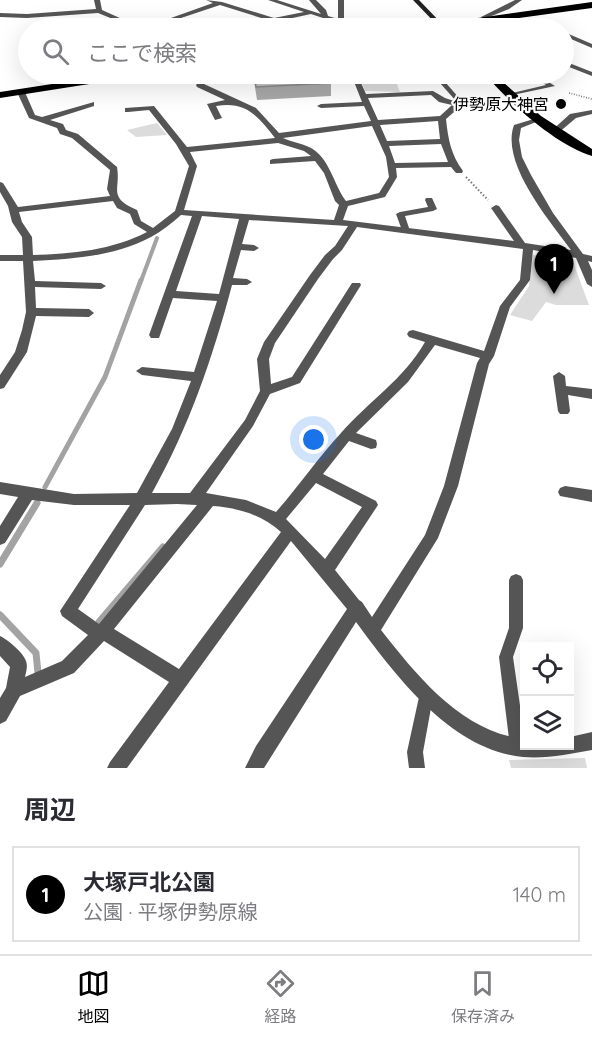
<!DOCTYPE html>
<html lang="ja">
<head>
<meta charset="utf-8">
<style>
  :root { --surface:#fff; --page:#f7f7f7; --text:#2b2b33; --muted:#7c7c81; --line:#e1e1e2; --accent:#000 }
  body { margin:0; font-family:Quicksand,"Noto Sans JP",sans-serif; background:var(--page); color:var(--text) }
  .controls { position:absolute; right:18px; bottom:18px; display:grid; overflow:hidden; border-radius:0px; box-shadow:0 6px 24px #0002 }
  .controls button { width:54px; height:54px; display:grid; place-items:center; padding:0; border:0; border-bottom:2px solid var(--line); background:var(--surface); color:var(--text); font:30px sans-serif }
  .you { position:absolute; left:314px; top:440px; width:21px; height:21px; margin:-15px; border:4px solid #fff; border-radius:50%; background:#1a73e8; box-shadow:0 0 0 9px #1a73e833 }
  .badge { display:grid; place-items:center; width:39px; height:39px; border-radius:50%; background:var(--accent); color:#fff; font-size:20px; font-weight:700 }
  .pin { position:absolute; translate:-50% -50px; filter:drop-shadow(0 2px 3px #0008) }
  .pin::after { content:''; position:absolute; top:32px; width:21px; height:18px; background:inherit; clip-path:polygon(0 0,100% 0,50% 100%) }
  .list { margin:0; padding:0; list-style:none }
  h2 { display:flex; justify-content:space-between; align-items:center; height:78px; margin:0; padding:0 24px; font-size:26px }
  h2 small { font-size:20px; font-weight:400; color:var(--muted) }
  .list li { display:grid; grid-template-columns:39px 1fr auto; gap:18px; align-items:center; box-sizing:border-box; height:96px; margin:0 12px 12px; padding:0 12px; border:2px solid var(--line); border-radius:0px }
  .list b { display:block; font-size:22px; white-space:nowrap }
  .list p { margin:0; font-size:20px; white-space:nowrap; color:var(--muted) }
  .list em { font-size:20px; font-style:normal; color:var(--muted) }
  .icon { flex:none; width:33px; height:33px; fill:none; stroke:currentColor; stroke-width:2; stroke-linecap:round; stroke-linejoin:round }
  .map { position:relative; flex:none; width:592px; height:768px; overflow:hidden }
  .search { position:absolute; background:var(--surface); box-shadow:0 6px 24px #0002; left:18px; right:18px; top:18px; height:66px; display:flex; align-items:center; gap:15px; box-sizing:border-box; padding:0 21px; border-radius:33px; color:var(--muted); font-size:22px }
  .sheet { height:186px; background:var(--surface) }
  nav { display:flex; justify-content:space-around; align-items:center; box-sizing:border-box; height:84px; border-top:2px solid var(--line); background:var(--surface); font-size:16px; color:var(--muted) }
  nav a { display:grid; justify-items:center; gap:3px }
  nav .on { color:var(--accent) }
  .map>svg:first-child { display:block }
  .green { fill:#dcdcdc }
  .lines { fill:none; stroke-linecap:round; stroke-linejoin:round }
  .stream-far2 { stroke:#a3a3a3; stroke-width:4 }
  .stream-far1 { stroke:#a3a3a3; stroke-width:5 }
  .stream { stroke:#a3a3a3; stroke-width:7 }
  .path-far1 { stroke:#777; stroke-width:1.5; stroke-dasharray:1 1.5; stroke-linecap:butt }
  .path { stroke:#777; stroke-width:2; stroke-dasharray:1.5 2; stroke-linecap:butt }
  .lane { fill:#555; fill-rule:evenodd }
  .street { fill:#555; fill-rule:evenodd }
  .secondary { fill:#222; fill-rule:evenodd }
  .primary { fill:#000; fill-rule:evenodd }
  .highway { fill:#000; fill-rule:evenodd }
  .wall { fill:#a9a9a9 }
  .shaded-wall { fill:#898989 }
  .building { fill:#c4c4c4; stroke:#898989; stroke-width:1.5 }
  .poi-dot { fill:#000; stroke:#fff; stroke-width:2 }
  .labels { text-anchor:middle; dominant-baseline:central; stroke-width:4.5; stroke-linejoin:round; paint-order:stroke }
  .far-poi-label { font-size:16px; fill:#000; stroke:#fff; text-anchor:end }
</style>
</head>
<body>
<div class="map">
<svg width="592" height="768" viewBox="0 0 592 768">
  <rect width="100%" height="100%" fill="#fff"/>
  <!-- green -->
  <path class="green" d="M359,74H393L400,92L365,91Z
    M157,123L167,135L136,137L127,130Z
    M533,255L573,262L589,305H556L546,302L532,321L510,315L529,286Z
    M585,758L587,768H511L509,760Z"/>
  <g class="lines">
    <!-- stream-far2 -->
    <path class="stream-far2" d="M141,281L157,238"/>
    <!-- stream-far1 -->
    <path class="stream-far1" d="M45,487L105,377L141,280"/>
    <!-- stream -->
    <path class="stream" d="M0,564L37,503
      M0,615L36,653L38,673
      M99,622L163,547"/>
    <!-- path-far1 -->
    <path class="path-far1" d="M569,93L592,99"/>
    <!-- path -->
    <path class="path" d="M466,177L488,200"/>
    <!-- lane -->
    <path class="lane" d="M564,32L592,44V48L564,36Z
      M432,74H438L460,99V101H456Z
      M537,75L555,86L508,96V94L546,85L535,78L534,77Z
      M426,198H432L437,209L433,211L405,216L410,231L409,233H403L396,214L400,212L428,207L425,200Z
      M516,574L521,576L523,580V628L513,657L526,747L523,752L518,755L513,752L510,747L499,657L509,628V580L511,576Z
      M426,690L431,692L433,697L423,752L425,768H409L407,752L419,697L421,692Z"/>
    <!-- street -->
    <path class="street" d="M94,0H100L102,10L142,28H135L98,13L27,18L0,17V13L27,14L96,9Z
      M206,0L222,2L274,18L304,12L268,0H277L321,14L309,0H316L326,10L328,16L338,19V0H344V22L346,28H340L338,23L311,14L274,22L220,5L151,28H143L213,3Z
      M515,0H522L509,9L489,17L503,28H496L481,17Z
      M564,61L592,72V76L564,65Z
      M206,74H213L204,84L256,108L279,133L371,121L364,106L321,108L317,106L321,104L362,102L351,74H357L366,94L433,91L445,98L454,101L455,98H461V106L446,119C448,139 451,155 463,171L462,173H456L451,167L396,168L397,177L385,197L348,206L343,220L514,241L491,208L496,205L499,206L525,243L571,250C550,221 500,163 514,125L537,118L541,120L521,128L519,140L522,157L531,175L553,213L583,254L592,256V262L588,261L592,270V287L587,284L576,258L533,250L530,280L510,307L494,356L489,364L458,486L438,538L381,630C418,677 462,732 524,739V746H570V737L592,732V750C570,754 546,759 523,757C451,750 396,676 356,622L264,768H245L256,746L347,609L291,541L127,768H107L110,762L169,682L104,641L74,673L20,696L6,721L0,724V698L6,688L10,667L0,656V636C8,640 23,652 26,661C28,666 26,672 25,677L62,661L88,635L62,616L60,611L130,505H74L32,500L5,543L0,545V526L18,497L0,494V482L74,494L137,493L172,429L191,381L142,375L136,371L142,367L194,372L217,301L173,298L159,338H151L149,335L192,216L181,215C172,223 162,231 151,237C116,256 73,259 33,261L35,281L101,283L106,286L101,289L35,287L36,308L89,309L94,313L89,317L36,316L27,352L4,388L0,389V375L15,352L22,330L26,312L23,261H0V255H23L22,237L12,222L8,206L0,192V182L3,183L18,207L110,196L107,189L110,170L72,138L60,134L57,128L29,118L17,92L24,90L35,115L42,117L94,102V106L50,120L63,124L66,130L78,134L117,167C121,190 107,197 137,210L141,221L153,228L175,211L189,166L176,144L149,110L128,112H125V108L154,106L187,147L275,138C257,115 246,101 216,106L222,118L215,120L207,104L225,100L197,87L196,85ZM431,95L439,102L452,105L440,116L378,120L368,98ZM438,121L440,139L387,141L380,125ZM372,126L386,157L389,177L379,193L346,201C333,184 330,157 309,147C301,143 291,142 283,138ZM278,143L304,151L311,156L273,159L270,160V164L315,161L324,173L335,201L339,205L334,220L184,210L197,166L190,152ZM441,144L448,162L395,163L389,146ZM113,201L117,208L130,214L134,224L147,232C113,250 71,254 33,255L32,237L22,222L19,212ZM202,216L239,219L219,294L176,291ZM249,220L348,226L335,246L325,255L310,275L264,342L257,359L260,391L245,420L190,493H152C189,427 213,357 232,285H247L252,282L247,279L233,278L241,250L254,251L259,248L254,245L242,244ZM357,227L523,249L520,280L500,306L484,351L413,330L409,331L407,334L409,337L425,342C404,379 368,402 341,433C318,458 298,487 276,512L246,500L206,493L253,426L270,394L300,383L361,285L360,283H352L292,377L271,384L269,359L275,343L318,279L333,259L342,250ZM435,345L480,358L477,363L444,486L425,535L372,617L362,602L359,600L335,570L378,505L376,501L323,474L349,441L371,449L376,448L377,444L376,440L356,433L408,382ZM316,483L362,507L325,559L286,519ZM177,504L197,505L99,624L78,609L145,505ZM213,506C239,508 262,515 281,532L179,669L114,629Z
      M592,110V114L576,118L557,134L550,132L570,114Z
      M559,372L565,376L566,386L592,389V399L568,395L570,411L568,414H560L558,411L553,376Z
      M565,486L592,490V502L560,496L558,492L560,488Z"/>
    <!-- secondary -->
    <path class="secondary" d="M413,0H419L444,26V28H440Z"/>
    <!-- primary -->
    <path class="primary" d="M485,74H494L541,116L592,149V156C556,145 508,102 485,74Z"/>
    <!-- highway -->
    <path class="highway" d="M592,2V8L445,28H423L428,25Z
      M117,74H139L134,77L0,98V92Z"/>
  </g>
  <!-- wall -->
  <path class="wall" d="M253,74H327L331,83V96L257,100Z"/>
  <!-- shaded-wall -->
  <path class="shaded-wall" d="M55,74H79L56,78Z"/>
  <!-- building -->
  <path class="building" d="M254,74H327L331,83L256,87Z"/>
  <!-- markers -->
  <circle class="poi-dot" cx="561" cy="104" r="6"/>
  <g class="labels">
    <!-- far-poi labels -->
    <g class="far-poi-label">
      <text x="549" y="104">伊勢原大神宮</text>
    </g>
  </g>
</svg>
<div class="controls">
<button><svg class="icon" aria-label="locate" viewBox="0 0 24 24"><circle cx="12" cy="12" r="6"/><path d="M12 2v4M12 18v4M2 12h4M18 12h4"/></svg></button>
<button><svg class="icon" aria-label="layers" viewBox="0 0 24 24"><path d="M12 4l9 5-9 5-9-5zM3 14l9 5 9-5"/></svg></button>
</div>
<div class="you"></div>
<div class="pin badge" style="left:554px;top:294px">1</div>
<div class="search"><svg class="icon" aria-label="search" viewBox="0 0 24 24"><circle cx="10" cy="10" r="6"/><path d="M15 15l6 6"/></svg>ここで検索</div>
</div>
<section class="sheet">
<h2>周辺<small></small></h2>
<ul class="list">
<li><span class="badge">1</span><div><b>大塚戸北公園</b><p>公園 · 平塚伊勢原線</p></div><em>140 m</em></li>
</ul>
</section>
<nav>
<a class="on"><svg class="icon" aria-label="map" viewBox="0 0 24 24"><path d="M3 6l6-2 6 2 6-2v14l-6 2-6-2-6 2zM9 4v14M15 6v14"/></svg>地図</a>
<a><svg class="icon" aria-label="directions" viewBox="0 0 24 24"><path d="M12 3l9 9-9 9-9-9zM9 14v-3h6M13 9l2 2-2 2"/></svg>経路</a>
<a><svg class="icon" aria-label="saved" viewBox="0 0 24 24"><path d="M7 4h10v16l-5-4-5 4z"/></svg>保存済み</a>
</nav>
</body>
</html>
